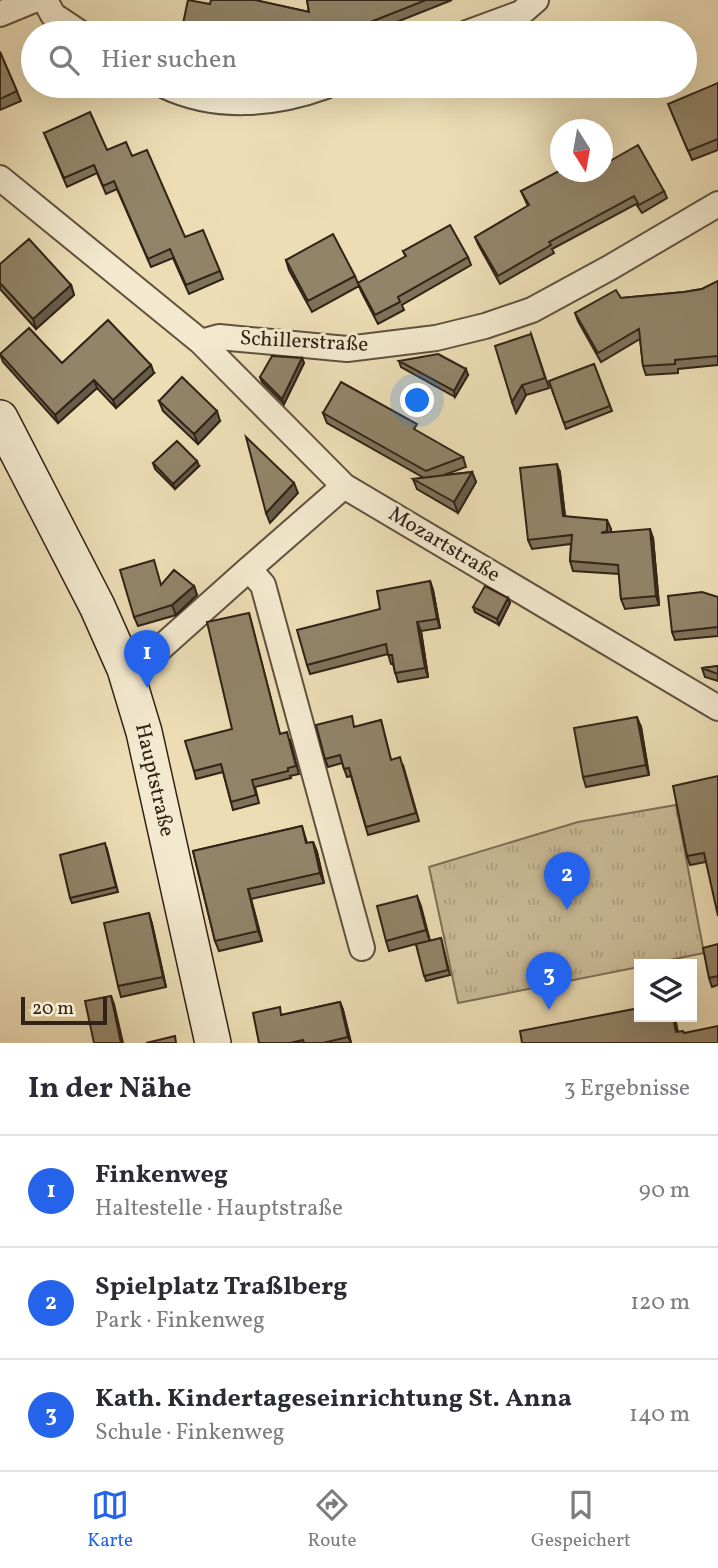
<!DOCTYPE html>
<html lang="de">
<head>
<meta charset="utf-8">
<style>
  :root { --surface:#fff; --page:#f2f2f3; --text:#2b2b33; --muted:#7c7c81; --line:#e1e1e2; --accent:#2563eb }
  body { margin:0; font-family:Vollkorn,serif; background:var(--page); color:var(--text) }
  .controls { position:absolute; right:21px; bottom:21px; display:grid; overflow:hidden; border-radius:0px; box-shadow:0 7px 28px #0002 }
  .controls button { width:63px; height:63px; display:grid; place-items:center; padding:0; border:0; border-bottom:2px solid var(--line); background:var(--surface); color:var(--text); font:35px sans-serif }
  .compass { position:absolute; left:550px; top:119px; width:63px; height:63px; border-radius:50%; background:var(--surface); box-shadow:0 7px 28px #0002; rotate:169deg }
  .scale { position:absolute; left:21px; bottom:18px; width:86px; box-sizing:border-box; padding-left:7px; border:4px solid #312317; border-top:0; font-size:19px; line-height:24px; white-space:nowrap; color:#312317; -webkit-text-stroke:5px #f3e9cf; paint-order:stroke }
  .you { position:absolute; left:418px; top:401px; width:24px; height:24px; margin:-18px; border:5px solid #fff; border-radius:50%; background:#1a73e8; box-shadow:0 0 0 10px #1a73e833 }
  .badge { display:grid; place-items:center; width:46px; height:46px; border-radius:50%; background:var(--accent); color:#fff; font-size:23px; font-weight:700 }
  .pin { position:absolute; translate:-50% -58px; filter:drop-shadow(0 2px 4px #0008) }
  .pin::after { content:''; position:absolute; top:37px; width:24px; height:21px; background:inherit; clip-path:polygon(0 0,100% 0,50% 100%) }
  .list { margin:0; padding:0; list-style:none }
  h2 { display:flex; justify-content:space-between; align-items:center; height:91px; margin:0; padding:0 28px; font-size:30px }
  h2 small { font-size:23px; font-weight:400; color:var(--muted) }
  .list li { display:grid; grid-template-columns:46px 1fr auto; gap:21px; align-items:center; box-sizing:border-box; height:112px; padding:0 28px; border-top:2px solid var(--line) }
  .list b { display:block; font-size:26px; white-space:nowrap }
  .list p { margin:0; font-size:23px; white-space:nowrap; color:var(--muted) }
  .list em { font-size:23px; font-style:normal; color:var(--muted) }
  .icon { flex:none; width:38px; height:38px; fill:none; stroke:currentColor; stroke-width:2; stroke-linecap:round; stroke-linejoin:round }
  .map { position:relative; flex:none; width:718px; height:1043px; overflow:hidden }
  .search { position:absolute; background:var(--surface); box-shadow:0 7px 28px #0002; left:21px; right:21px; top:21px; height:77px; display:flex; align-items:center; gap:18px; box-sizing:border-box; padding:0 24px; border-radius:38px; color:var(--muted); font-size:26px }
  .sheet { height:427px; background:var(--surface) }
  nav { display:flex; justify-content:space-around; align-items:center; box-sizing:border-box; height:98px; border-top:2px solid var(--line); background:var(--surface); font-size:19px; color:var(--muted) }
  nav a { display:grid; justify-items:center; gap:4px }
  nav .on { color:var(--accent) }
  .map>svg:first-child { display:block }
  .park { fill:url(#park-tufts); stroke:#7e7058; stroke-width:2 }
  .lines { fill:none; stroke-linecap:round; stroke-linejoin:round }
  .street-casing { stroke:#60523e; stroke-width:28 }
  .secondary-casing { stroke:#312317; stroke-width:38 }
  .street { stroke:#f3e9cf; stroke-width:24 }
  .secondary { stroke:#f3e9cf; stroke-width:35 }
  .wall { fill:#7e725a; stroke:#312317; stroke-width:2 }
  .shaded-wall { fill:#665c4a; stroke:#312317; stroke-width:2 }
  .building { fill:#928469; stroke:#312317; stroke-width:2 }
  .labels { text-anchor:middle; dominant-baseline:central; stroke-width:6; stroke-linejoin:round; paint-order:stroke }
  .street-label { font-size:21px; fill:#312317; stroke:#f3e9cf }
</style>
</head>
<body>
<div class="map">
<svg width="718" height="1043" viewBox="0 0 718 1043">
  <defs>
    <pattern id="park-tufts" width="24" height="20" patternUnits="userSpaceOnUse" patternTransform="scale(1.75)"><rect width="24" height="20" fill="#ccbd9a"/><path d="M3 7l-1-3M5 7V3M7 7l1-3M15 17l-1-3M17 17v-4M19 17l1-3" fill="none" stroke="#b0a284"/></pattern>
  </defs>
  <rect width="100%" height="100%" fill="#ecddb5"/>
  <filter id="stains"><feTurbulence type="fractalNoise" baseFrequency=".00286" numOctaves="4"/><feColorMatrix values="0 0 0 0 .2 0 0 0 0 .09 0 0 0 0 .02 0 0 0 .5 -.17"/></filter>
  <radialGradient id="worn" r=".72"><stop offset=".6" stop-color="#630" stop-opacity="0"/><stop offset="1" stop-color="#630" stop-opacity=".3"/></radialGradient>
  <!-- park -->
  <path class="park" d="M676,805L704,953L650,964H639V967L458,1003L429,867L578,822Z"/>
  <g class="lines">
    <!-- street casing -->
    <g class="street-casing">
      <path id="street" d="M45,0L53,15L80,33
        M0,14L34,0
        M467,33L521,13L536,0
        M165,86C216,110 274,105 326,86
        M0,178L201,342L344,486L718,708
        M201,342L219,337L347,349L436,338L485,326L532,310L611,267L718,204
        M344,486L249,569L263,585L362,948
        M125,669L146,661L249,569"/>
    </g>
    <!-- secondary casing -->
    <g class="secondary-casing">
      <path id="secondary" d="M0,418L97,606L125,669L144,732L213,1043"/>
    </g>
    <!-- street -->
    <use href="#street" class="street"/>
    <!-- secondary -->
    <use href="#secondary" class="secondary"/>
  </g>
  <!-- wall -->
  <path class="wall" d="M307,0H452L369,33H181L210,4L259,1L309,12Z
    M0,52L21,101L0,110Z
    M718,83V150L692,160L672,113Z
    M44,133L132,156L185,237L220,271L223,279L189,294L173,258L151,267L117,189L106,194L97,173L67,187Z
    M521,191H664L667,198L642,213L636,204L552,249L554,253L500,284L478,244L475,237L528,206Z
    M403,251L468,257L471,265L402,305L404,310L378,324L361,291L358,283L406,257Z
    M286,260L355,276L359,286L312,312L289,270Z
    M0,264L71,285L74,295L36,329L0,289Z
    M718,281V365L678,369V373L646,375L643,366L640,339L601,362L578,321L575,313L621,298L684,292L702,289Z
    M531,334L549,388L526,395L516,413Z
    M0,354L62,363L154,373L116,408L97,388L58,423L3,362Z
    M302,358L304,363L284,404L262,382L260,377Z
    M399,361L468,375L455,397L401,367Z
    M594,364L612,411L566,429L549,381Z
    M159,401L220,421L198,444L163,411Z
    M323,413L463,457L466,467L444,475L472,472L476,482L458,513L417,489L413,479L424,478L327,423Z
    M153,463L199,466L175,489L155,469Z
    M560,473L565,516L611,529V532L653,538L659,605L625,609L621,599L619,574L573,571L570,561L571,544L532,549L528,540Z
    M430,581L433,590L440,628L421,631L428,677L398,682L393,664H391L388,654L310,674L307,665L380,609Z
    M162,584L194,586L197,595L176,615L138,626L134,617Z
    M718,597V636L675,640L672,632Z
    M508,598L510,603L499,625L475,612L473,607Z
    M249,613L280,734L290,740L299,774L290,776L291,778L255,787L259,803L233,810L223,772L196,779L194,771L232,729Z
    M718,666V681L705,677L702,668Z
    M381,720L391,760L403,765L419,821L368,835L351,776L347,777L342,763L328,767L325,759L355,727Z
    M641,727L649,775L586,787L583,777Z
    M718,776L706,862L690,865L687,856Z
    M302,826L307,843L313,842L317,852L324,883L251,899L262,941L219,951L215,941L193,851Z
    M107,849L118,892L72,903L70,898Z
    M417,896L430,941L441,938L450,975L426,981L416,944L389,951L386,941Z
    M152,924L166,987L121,997L118,986Z
    M718,944V985L712,987L709,978Z
    M340,1002L343,1010L351,1043H259L282,1015Z"/>
  <!-- shaded-wall -->
  <path class="shaded-wall" d="M71,285L74,295L36,329L33,319Z
    M302,358L304,363L284,404L282,399Z
    M151,365L154,373L116,408L113,400Z
    M466,369L468,375L455,397L454,391Z
    M94,380L97,388L58,423L55,415Z
    M522,385L526,395L516,413L512,402Z
    M217,411L220,421L198,444L194,434Z
    M197,461L199,466L175,489L173,484Z
    M557,464L560,473L566,525L563,516Z
    M472,472L476,482L458,513L454,502Z
    M294,483L298,493L270,523L266,513Z
    M607,520L611,529V540L607,531Z
    M650,529L653,538L659,605L656,596Z
    M430,581L433,590L440,628L437,619Z
    M194,586L197,595L176,615L172,605Z
    M508,598L510,603L499,625L497,619Z
    M417,622L421,631L428,677L425,668Z
    M637,717L641,727L649,775L646,765Z
    M313,842L317,852L324,883L320,873Z
    M248,889L251,899L262,941L258,931Z
    M417,896L421,906L430,941L426,930Z
    M149,913L152,924L166,987L163,977Z
    M111,996L114,1004L123,1043H121Z
    M340,1002L343,1010L351,1043L348,1037Z
    M673,1017H675L680,1043L676,1032Z"/>
  <!-- building -->
  <path class="building" d="M188,0L210,4L211,0H255L309,12L307,0H426L363,25L314,33H181Z
    M0,52L17,91L0,99Z
    M718,83V139L688,151L668,104Z
    M90,112L107,150L126,142L132,156L147,150L185,237L203,230L220,271L186,285L170,249L148,259L114,181L103,186L94,165L64,178L44,133Z
    M638,145L664,191L639,205L634,196L549,242L551,245L498,276L475,237L529,205L521,191L561,170V172H603V165Z
    M450,225L468,257L398,297L400,302L375,315L358,283L406,256L403,251Z
    M333,234L355,276L308,301L286,260Z
    M29,239L71,285L33,319L0,283V264Z
    M718,281V356L675,360V364L643,366L639,329L598,353L575,313L616,290L621,298L684,292L702,289Z
    M108,320L151,365L113,400L94,380L55,415L0,354L29,328L62,363Z
    M531,334L545,378L522,385L512,402L495,346Z
    M438,354L466,369L454,391L399,361Z
    M272,356L302,358L282,399L260,377Z
    M594,364L610,406L564,423L549,381Z
    M182,377L217,411L194,434L159,401Z
    M341,382L417,424L414,429L463,457L426,471L323,413Z
    M246,437L294,483L266,513Z
    M177,441L197,461L173,484L153,463Z
    M557,464L563,516L607,520V531L601,533L650,529L656,596L621,599L618,565L570,561L572,535L528,540L520,468Z
    M472,472L454,502L413,479Z
    M154,560L161,585L174,570L194,586L172,605L134,617L120,570Z
    M430,581L437,619L417,622L425,668L395,673L392,655H388L386,644L307,665L297,630L380,609L377,591Z
    M485,586L508,598L497,619L473,607Z
    M702,592L718,597V627L672,632L668,596Z
    M249,613L280,734L287,732L296,766L288,768V771L252,780L256,795L231,802L221,764L194,771L185,741L232,729L207,622Z
    M718,666V674L702,668Z
    M352,716L354,727L381,720L391,760L400,757L416,813L366,827L349,768L344,769L340,755L325,759L316,725Z
    M637,717L646,765L583,777L574,728Z
    M718,776V916L704,853L687,856L673,786Z
    M302,826L306,843L313,842L320,873L248,889L258,931L215,941L193,851Z
    M105,843L116,887L70,898L60,855Z
    M417,896L426,930L386,941L377,906Z
    M149,913L163,977L118,986L104,923Z
    M441,938L448,970L424,976L416,944Z
    M718,944V976L709,978L703,948Z
    M111,996L121,1043H94L85,1001Z
    M340,1002L348,1037L323,1043H304L303,1040L290,1043H259L253,1013L280,1007L281,1015Z
    M639,1008V1017H673L676,1032L683,1031L684,1033L718,1026V1043H522L520,1031Z
    M175,1036L176,1043H146Z"/>
  <g class="labels">
    <!-- street labels -->
    <g class="street-label">
      <text transform="translate(304 342) rotate(3)">Schillerstraße</text>
      <text transform="translate(444 545) rotate(31)">Mozartstraße</text>
      <text transform="translate(154 780) rotate(77)">Hauptstraße</text>
    </g>
  </g>
  <rect width="100%" height="100%" filter="url(#stains)"/>
  <rect width="100%" height="100%" fill="url(#worn)"/>
</svg>
<div class="controls">
<button><svg class="icon" aria-label="layers" viewBox="0 0 24 24"><path d="M12 4l9 5-9 5-9-5zM3 14l9 5 9-5"/></svg></button>
</div>
<svg class="compass" viewBox="-18 -18 36 36"><path d="M0-13l5 13h-10z" fill="#e53935"/><path d="M0 13l5-13h-10z" fill="#7c7c81"/></svg>
<div class="scale">20 m</div>
<div class="you"></div>
<div class="pin badge" style="left:147px;top:688px">1</div>
<div class="pin badge" style="left:567px;top:910px">2</div>
<div class="pin badge" style="left:549px;top:1010px">3</div>
<div class="search"><svg class="icon" aria-label="search" viewBox="0 0 24 24"><circle cx="10" cy="10" r="6"/><path d="M15 15l6 6"/></svg>Hier suchen</div>
</div>
<section class="sheet">
<h2>In der Nähe<small>3 Ergebnisse</small></h2>
<ul class="list">
<li><span class="badge">1</span><div><b>Finkenweg</b><p>Haltestelle · Hauptstraße</p></div><em>90 m</em></li>
<li><span class="badge">2</span><div><b>Spielplatz Traßlberg</b><p>Park · Finkenweg</p></div><em>120 m</em></li>
<li><span class="badge">3</span><div><b>Kath. Kindertageseinrichtung St. Anna</b><p>Schule · Finkenweg</p></div><em>140 m</em></li>
</ul>
</section>
<nav>
<a class="on"><svg class="icon" aria-label="map" viewBox="0 0 24 24"><path d="M3 6l6-2 6 2 6-2v14l-6 2-6-2-6 2zM9 4v14M15 6v14"/></svg>Karte</a>
<a><svg class="icon" aria-label="directions" viewBox="0 0 24 24"><path d="M12 3l9 9-9 9-9-9zM9 14v-3h6M13 9l2 2-2 2"/></svg>Route</a>
<a><svg class="icon" aria-label="saved" viewBox="0 0 24 24"><path d="M7 4h10v16l-5-4-5 4z"/></svg>Gespeichert</a>
</nav>
</body>
</html>
